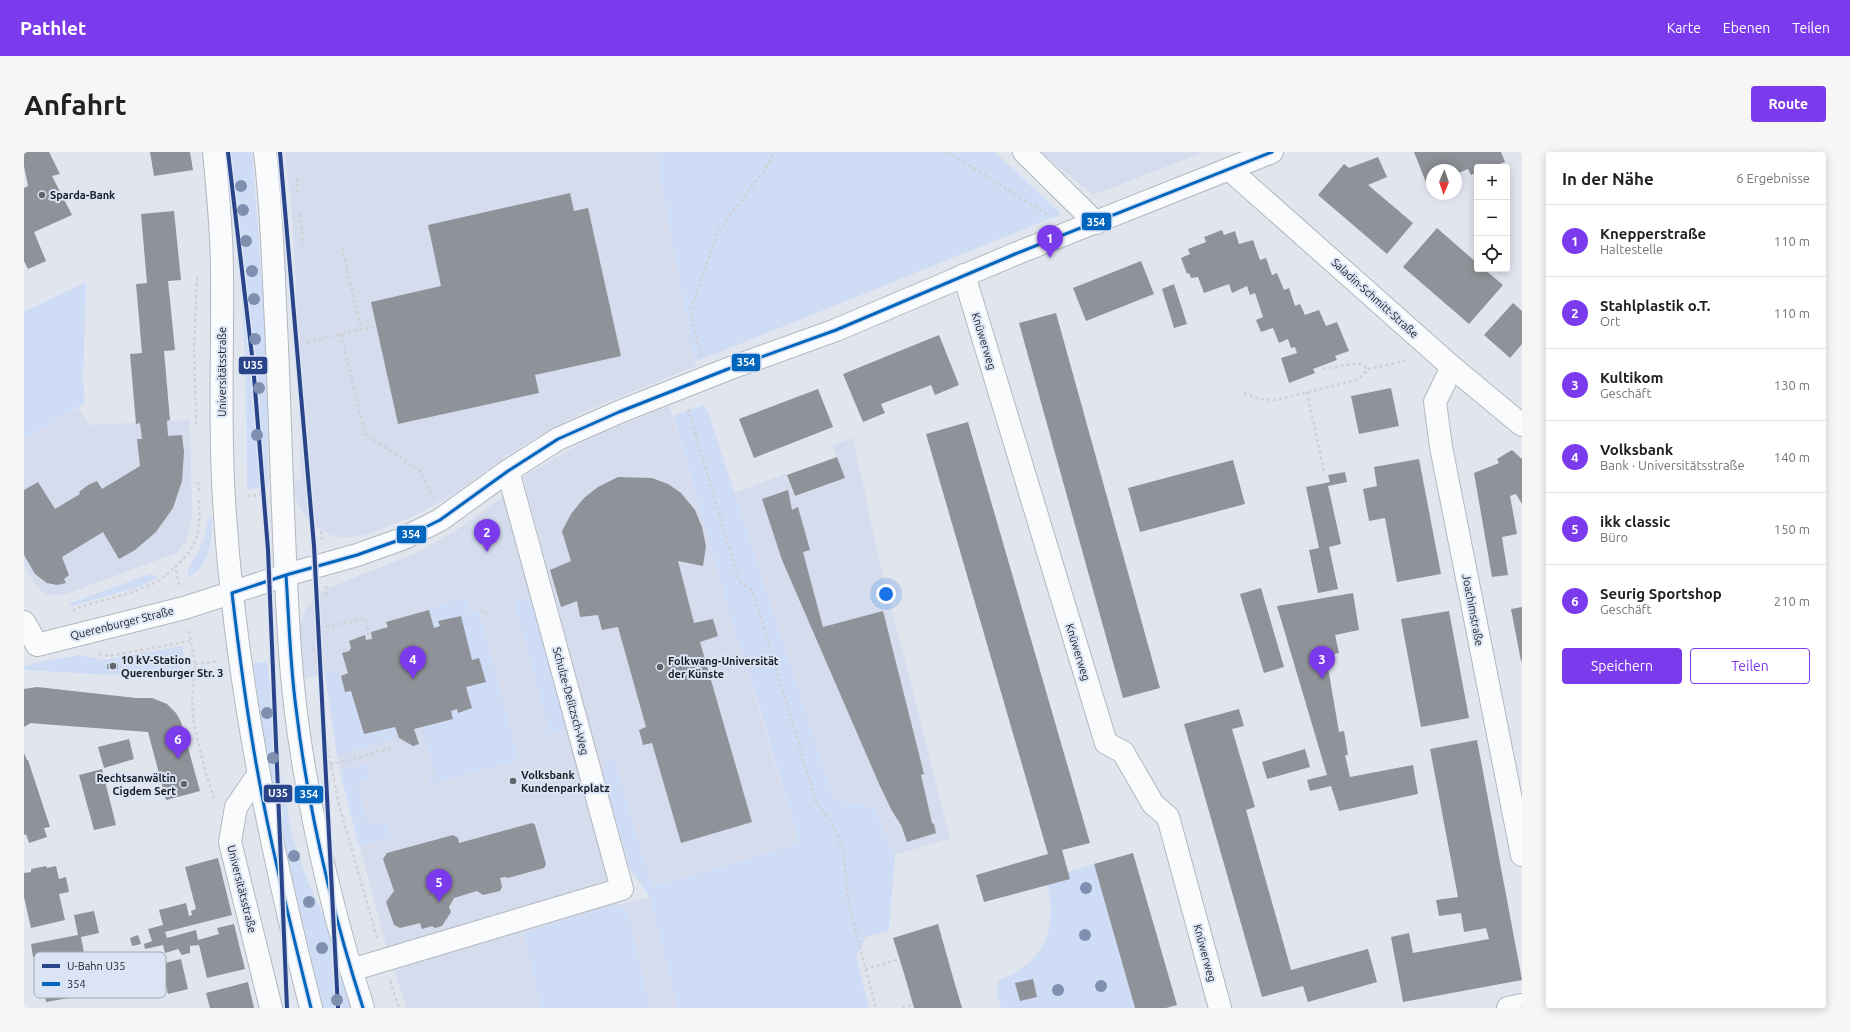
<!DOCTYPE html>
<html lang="de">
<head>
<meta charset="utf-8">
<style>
  :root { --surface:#fff; --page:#f6f6f6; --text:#202124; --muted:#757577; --line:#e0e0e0; --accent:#7c3aed }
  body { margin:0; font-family:Ubuntu,sans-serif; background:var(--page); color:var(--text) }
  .controls { position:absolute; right:12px; top:12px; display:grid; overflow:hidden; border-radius:4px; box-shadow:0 2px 10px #0003 }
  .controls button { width:36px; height:36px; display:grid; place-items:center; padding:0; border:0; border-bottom:1px solid var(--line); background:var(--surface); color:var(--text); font:20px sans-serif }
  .compass { position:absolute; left:1402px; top:12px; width:36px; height:36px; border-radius:50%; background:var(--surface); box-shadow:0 2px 10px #0003; rotate:182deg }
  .you { position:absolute; left:862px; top:442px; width:14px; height:14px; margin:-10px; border:3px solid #fff; border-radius:50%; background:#1a73e8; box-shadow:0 0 0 6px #1a73e833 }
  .badge { display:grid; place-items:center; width:26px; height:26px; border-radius:50%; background:var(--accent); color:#fff; font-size:13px; font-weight:700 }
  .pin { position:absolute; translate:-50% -33px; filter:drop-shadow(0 1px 2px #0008) }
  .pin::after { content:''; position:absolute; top:21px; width:14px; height:12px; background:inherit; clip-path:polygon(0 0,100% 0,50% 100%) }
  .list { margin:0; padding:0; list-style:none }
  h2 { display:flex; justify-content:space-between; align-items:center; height:52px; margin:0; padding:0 16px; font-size:17px }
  h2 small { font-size:13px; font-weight:400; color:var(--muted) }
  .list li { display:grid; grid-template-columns:26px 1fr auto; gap:12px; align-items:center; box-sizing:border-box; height:72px; padding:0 16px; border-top:1px solid var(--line) }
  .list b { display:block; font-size:15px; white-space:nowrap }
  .list p { margin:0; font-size:13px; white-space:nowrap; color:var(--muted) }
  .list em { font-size:13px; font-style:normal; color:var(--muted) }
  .actions { display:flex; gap:8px; padding:12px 16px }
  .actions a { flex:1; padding:9px 0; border:1px solid var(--accent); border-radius:4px; text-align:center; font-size:14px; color:var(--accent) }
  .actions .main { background:var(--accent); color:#fff }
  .icon { flex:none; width:22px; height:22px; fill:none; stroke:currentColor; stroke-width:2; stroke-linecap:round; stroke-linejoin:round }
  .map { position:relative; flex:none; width:1498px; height:856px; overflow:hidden; border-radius:4px }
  header { display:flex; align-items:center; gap:24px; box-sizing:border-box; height:56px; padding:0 20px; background:var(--accent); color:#fff }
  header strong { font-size:19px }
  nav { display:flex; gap:22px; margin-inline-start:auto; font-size:14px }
  .intro { display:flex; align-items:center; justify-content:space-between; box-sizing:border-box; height:96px; padding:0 24px }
  h1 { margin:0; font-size:28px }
  .button { padding:10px 18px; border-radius:4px; background:var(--accent); color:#fff; font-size:14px; font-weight:700 }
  main { display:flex; gap:24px; padding:0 24px }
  aside { flex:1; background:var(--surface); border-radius:4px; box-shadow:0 2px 10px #0003 }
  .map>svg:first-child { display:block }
  .built { fill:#d4dced }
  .green { fill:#cedcf6 }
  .building { fill:#8f9298 }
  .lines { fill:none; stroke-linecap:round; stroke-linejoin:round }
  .street-casing { stroke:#b3b7be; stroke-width:24 }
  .secondary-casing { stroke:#b3b7be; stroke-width:24 }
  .path { stroke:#d0d1d4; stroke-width:2.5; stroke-dasharray:3 3; stroke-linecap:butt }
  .street { stroke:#fafbfc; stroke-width:22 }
  .secondary { stroke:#fafbfc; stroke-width:22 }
  .bus-1-casing { stroke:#dbe4f4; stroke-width:6 }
  .bus-1 { stroke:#0065bd; stroke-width:3 }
  .metro-1-casing { stroke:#dbe4f4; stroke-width:7 }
  .metro-1 { stroke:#294488; stroke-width:4 }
  .tree { fill:#7f8fb0 }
  .poi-dot { fill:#60646b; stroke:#dbe4f4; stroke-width:1.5 }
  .labels { text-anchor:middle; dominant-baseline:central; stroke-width:4; stroke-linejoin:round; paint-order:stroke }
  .poi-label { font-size:11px; font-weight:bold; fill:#1b1e24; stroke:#dbe4f4; text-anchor:start }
  .street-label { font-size:11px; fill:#1b1e24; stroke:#dbe4f4 }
  .key { fill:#dbe4f4; stroke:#a1a9b6; stroke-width:1 }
  .key-label { font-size:11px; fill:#1b1e24 }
  .line-badge { stroke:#dbe4f4; stroke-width:1.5 }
  .badge-label { font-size:11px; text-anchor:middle; font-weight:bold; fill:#fff }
</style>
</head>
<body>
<header>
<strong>Pathlet</strong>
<nav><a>Karte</a><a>Ebenen</a><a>Teilen</a></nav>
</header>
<div class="intro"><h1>Anfahrt</h1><a class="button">Route</a></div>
<main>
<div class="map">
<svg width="1498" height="856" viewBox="0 0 1498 856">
  <rect width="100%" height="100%" fill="#e1e5ee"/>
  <!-- built -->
  <path class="built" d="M261,0H633L637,31L672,214L561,259L496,295L427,344L384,367L340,383L320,386L306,383L285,370L277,359L272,347L270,331L277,326L272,135L268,63Z
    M1017,0H1180L1069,43Z
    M645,254L777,700L820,757L845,856H383L363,797L316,619L301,521L280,527L275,476L282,456L296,441L307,435L390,402L433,378L479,345L594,753L626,745L606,717L579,623L499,325L567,285Z
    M54,256L66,273L166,268L168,365L162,390L152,401L42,442L32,443L22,442L14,436L0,414V287Z
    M829,286L855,408L926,686L871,703L850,656L810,647L709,341L762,322L770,345L821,326L808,293Z"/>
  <!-- green -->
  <path class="green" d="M202,0H228L242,183L244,335L223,337L222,221L218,150Z
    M633,0H971L1037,62L671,210L637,31Z
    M62,130L59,227L61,251L0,287V160Z
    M680,253L684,260L810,647L850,656L871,703L865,779L842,785L832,805L845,856H654L626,745L606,717L579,623L581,611L590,605L628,735L775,692L734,550L711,479L649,264Z
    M188,365C188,390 187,411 164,426C163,413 172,405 177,394C182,385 182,376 184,366Z
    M126,422L134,425L115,435L44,455L47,451Z
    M441,445L446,462L455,459L495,608L407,632L405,625L411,623L398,575L429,567L427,559L433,557L434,561L448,556L442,535L462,530L455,506L448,508L437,464L414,469L416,474L410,476L405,458Z
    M507,445L544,577L516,585L515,580L525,578L490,449Z
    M159,494C160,512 159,519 141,526L0,518V514L19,509L56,503L79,508Z
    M243,510L257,624L268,683L283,728L299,763L327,856H299L256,673L240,588L229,511Z
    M311,519L317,524L321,540L327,539L340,582L371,575L377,585L313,603L301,521Z
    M343,612L348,627L333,631L344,674L362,669L368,685L335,694L316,619Z
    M1070,712L1111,856H977L972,839L975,828C1018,813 1035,776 1023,733L1044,720Z
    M591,752L600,757L605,764L626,856H517L500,782Z"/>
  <!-- building -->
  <path class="building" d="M0,0H25L36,22L28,24L48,63L10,80L22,109L4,117L0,109V36L4,34L0,14Z
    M126,0H166L169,18L130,24Z
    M1390,0H1477L1481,10L1467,15H1453V20L1447,23L1444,17L1432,22V18H1408V31L1403,33Z
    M1354,5L1363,25L1344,33L1389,71L1363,102L1294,43L1320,12L1325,16Z
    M546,41L550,59L564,56L597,204L511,223L515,241L374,272L347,150L417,134L404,73Z
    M150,59L157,128L144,129L151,198L140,199L146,268L143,269L144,284L158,283L160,300L158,329L149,356L132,380L111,398L95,407L79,380L38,405L45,423L40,427L42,431L33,433L23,431L11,422L0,403V338L14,330L31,357L56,342L55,340L64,333L73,329L78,337L116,314L113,287H118L116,271L112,272L106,202L118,201L112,132L123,131L117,62Z
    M1413,76L1453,111V117H1460L1479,133L1445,172L1379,115Z
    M1198,78L1200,83L1211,79L1215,92L1229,88L1236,108L1242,106L1248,123L1253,121L1260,138L1265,136L1271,154L1276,152L1281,163L1295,158L1302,174L1313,170L1325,199L1311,204L1313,208L1289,217L1291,221L1265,231L1257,206L1273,201L1271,195L1267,196L1264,187L1255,191L1249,176L1237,180L1232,168L1239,165L1231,141L1226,143L1223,134L1208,141L1205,132L1180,141L1174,125L1167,126L1165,121L1163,122L1157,106L1166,102L1164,97L1182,90L1180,85Z
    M1117,109L1130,142L1062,169L1049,136Z
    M1150,132L1163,172L1150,176L1138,137Z
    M1489,151L1498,159V192L1486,206L1460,183Z
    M1032,161L1136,536L1099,546L995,171Z
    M915,183L935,233L911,243L907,233L857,252L861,261L839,270L819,222Z
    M1367,236L1375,274L1335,282L1327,244Z
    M794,237L809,275L730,306L715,267Z
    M944,270L1066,691L1038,698L1046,727L960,750L952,723L1024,702L902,282Z
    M1488,298L1498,307V352L1492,342L1486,344L1493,382L1478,385L1484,423L1468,425L1450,321L1475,311L1473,307Z
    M813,305L821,326L771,344L763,323Z
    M1395,307L1417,422L1373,430L1361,366L1345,369L1339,337L1353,334L1350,315Z
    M1209,308L1221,352L1116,380L1104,336Z
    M1321,320L1323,330L1304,334L1317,392L1305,395L1314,437L1294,441L1285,398L1295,396L1282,335L1306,330L1304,323Z
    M594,325L628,326L644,332L657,341L671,358L678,375L682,394L679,414L654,409L670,471L689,467L694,484L676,490L728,670L657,691L628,591L619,593L617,585L615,578L622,575L594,475L578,478L574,463L556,465L553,449L537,455L526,418L547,409L538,379L547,362L560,346L574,335Z
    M764,338L768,358L774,355L786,398L779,400L799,475L859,459L900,622L897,623L908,671L910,672L912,681L883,690L877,673L868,659L856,634L758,408L738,347Z
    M1237,436L1260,515L1240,521L1216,442Z
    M1329,441L1335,478L1311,483L1315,501L1302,504L1315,580L1320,579L1324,603H1321L1326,625L1389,613L1394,642L1315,659L1307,634L1286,639L1283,628L1303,623L1253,454Z
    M1498,455V509H1497L1487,457Z
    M405,458L410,476L416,474L414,469L437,464L448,508L455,506L462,530L442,535L448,556L434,561L433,557L427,559L429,567L390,577L395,592L389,594L375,586L371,575L340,582L327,539L321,540L317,524L324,521L318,501L325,499L327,496L325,489L341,483L342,488L348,487L347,480L364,475L362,470Z
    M1425,459L1445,566L1397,575L1377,467Z
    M83,512H94V517H83Z
    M13,535L112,546H128L143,552L152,561L157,570L176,639L142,648L124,580L18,572L7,571L0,575V537Z
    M1215,557L1220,574L1208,577L1231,655L1222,658L1267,818L1344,797L1353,830L1284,850L1279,834L1238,845L1160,572Z
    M105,587L110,607L80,616L74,595Z
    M1453,588L1498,828L1379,850L1367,785L1385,781L1389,801L1465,787L1462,776L1440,780L1437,761L1415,764L1412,748L1434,745L1406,597Z
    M1281,597L1286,615L1243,627L1238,610Z
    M0,601L3,608H4L26,675L20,676L23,685L5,691L2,682L0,683Z
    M78,617L92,673L70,678L55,623Z
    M508,671L511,673L514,684L522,712L520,716L484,726L481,725L476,726L478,735L476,739L459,743L453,739L430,746L425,755L427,760L418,774L411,776L408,774L398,777L396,771L376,776L370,773L362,750L370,739L359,707L363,701L429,683L434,686L435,691Z
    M1109,701L1153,853L1142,856H1111L1070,712Z
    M194,706L208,763L141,780L143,786L172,778L174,788L195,782L193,776L210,772L221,817L183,826L175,793L166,794V801L158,803L154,797L141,801L139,793L121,797L120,792L128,789L124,777L139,773L135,758L162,751L165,764L168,763L167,759L172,757L161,715Z
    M22,714L23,716L32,714L35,727L42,725L45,740L35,742L41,768L7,776L0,745V721L7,720V717Z
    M70,759L75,781L57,785L68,842L22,850L14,805H9L7,792L54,783L50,763Z
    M914,772L926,815L938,856H890L882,828L869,786Z
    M114,783L117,792L108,794L106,786Z
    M157,807L164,837L144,842L137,812Z
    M1009,827L1013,845L996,849L991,831Z
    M224,830L230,856H186L182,841Z"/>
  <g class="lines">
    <!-- street casing -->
    <g class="street-casing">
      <path id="street" d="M1000,0L1072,71
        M1205,17L1428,215L1498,273
        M940,123L1082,591L1099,600L1129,652L1144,665L1196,856
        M1428,215L1411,250L1417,295L1498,703
        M234,623L212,655L206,690L247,856
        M327,818L598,737L484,319
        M1484,856L1498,853"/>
    </g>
    <!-- secondary casing -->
    <g class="secondary-casing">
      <path id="secondary" d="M190,0C194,40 198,81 198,121C199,196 195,272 200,347C210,520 245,689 287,856
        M241,0C247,50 249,101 251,152C257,267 258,383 266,499C274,615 303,745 339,856
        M0,470L13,493L160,456L262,423L333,403L378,387L416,368L484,319L534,287L595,260L704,217L812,178L991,102L1248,0"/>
    </g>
    <!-- path -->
    <path class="path" d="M924,0L1025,64
      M273,26L274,42
      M276,62L279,93
      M318,95L337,177
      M317,182L341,282L398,320L408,346
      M283,190L352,174
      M677,204L666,158L695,78L742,16L751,0
      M1299,217L1334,211L1344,217
      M1283,240L1300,319
      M1220,241L1236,247L1250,248L1265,245L1321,231L1335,227L1344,217L1385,208
      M664,257L715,429L729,439L792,650L808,671L819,697L825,755L852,856
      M172,272L170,194L173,125
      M174,330L175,341
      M281,341H288
      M223,344L236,343
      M297,379L298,390
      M155,433L151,415C176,392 176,380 175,348
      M302,434L303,444
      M459,458L460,462L466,461
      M49,459L52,456L109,440L135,429L151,415
      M296,476L342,467L345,487
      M165,479L171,512L168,548L170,572L181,618L190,646
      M288,498H292V510
      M75,502L85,504L166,489
      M171,512L194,509
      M298,568L315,653L353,786
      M306,613L368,596
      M841,817L876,807
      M366,829L375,856
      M878,856L889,853"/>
    <!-- street -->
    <use href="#street" class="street"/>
    <!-- secondary -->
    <use href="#secondary" class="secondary"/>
    <!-- bus-1 casing -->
    <g class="bus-1-casing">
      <path id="bus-1" d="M262,423C265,467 266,512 272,556C284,657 308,759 339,856
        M208,441L262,423L333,403L378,387L416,368L484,319L534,287L595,260L704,217L812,178L991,102L1248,0
        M208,441C215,501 223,562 234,622C248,700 268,778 287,856"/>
    </g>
    <!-- bus-1 -->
    <use href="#bus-1" class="bus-1"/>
    <!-- metro-1 casing -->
    <g class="metro-1-casing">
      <path id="metro-1" d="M204,0L229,212L244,398L263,856
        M256,0L290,394L314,856"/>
    </g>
    <!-- metro-1 -->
    <use href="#metro-1" class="metro-1"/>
  </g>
  <!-- trees -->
  <g class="tree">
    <circle cx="217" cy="34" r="6"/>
    <circle cx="219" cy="58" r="6"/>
    <circle cx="222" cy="89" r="6"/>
    <circle cx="228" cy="119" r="6"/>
    <circle cx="230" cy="147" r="6"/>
    <circle cx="231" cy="187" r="6"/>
    <circle cx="235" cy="236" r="6"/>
    <circle cx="233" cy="283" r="6"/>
    <circle cx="243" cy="561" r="6"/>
    <circle cx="249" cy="606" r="6"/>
    <circle cx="270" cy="704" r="6"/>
    <circle cx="1062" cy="736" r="6"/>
    <circle cx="285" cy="750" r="6"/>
    <circle cx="1061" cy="783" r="6"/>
    <circle cx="298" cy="796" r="6"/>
    <circle cx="1077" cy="834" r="6"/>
    <circle cx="1034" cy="838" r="6"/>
    <circle cx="313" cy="848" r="6"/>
  </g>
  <!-- markers -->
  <g class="poi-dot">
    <circle cx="18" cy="43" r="4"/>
    <circle cx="89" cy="514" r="4"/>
    <circle cx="636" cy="515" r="4"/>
    <circle cx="489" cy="629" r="4"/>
    <circle cx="160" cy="632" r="4"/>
  </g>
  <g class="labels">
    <!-- poi labels -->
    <g class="poi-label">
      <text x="26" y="43">Sparda-Bank</text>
      <text x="97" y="508">10 kV-Station<tspan x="97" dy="13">Querenburger Str. 3</tspan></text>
      <text x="644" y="509">Folkwang-Universität<tspan x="644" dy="13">der Künste</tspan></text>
      <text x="497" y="623">Volksbank<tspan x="497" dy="13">Kundenparkplatz</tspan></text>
      <text x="152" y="626" text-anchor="end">Rechtsanwältin<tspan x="152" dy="13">Cigdem Sert</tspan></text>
    </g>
    <!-- street labels -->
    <g class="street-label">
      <text transform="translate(1351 146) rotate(42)">Saladin-Schmitt-Straße</text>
      <text transform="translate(960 189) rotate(73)">Knüwerweg</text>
      <text transform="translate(198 220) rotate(-90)">Universitätsstraße</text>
      <text transform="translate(1449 458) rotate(79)">Joachimstraße</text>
      <text transform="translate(98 471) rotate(-14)">Querenburger Straße</text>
      <text transform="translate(1054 500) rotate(73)">Knüwerweg</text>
      <text transform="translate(547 549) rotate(75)">Schulze-Delitzsch-Weg</text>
      <text transform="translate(218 737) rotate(76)">Universitätsstraße</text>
      <text transform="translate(1181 801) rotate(75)">Knüwerweg</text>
    </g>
  </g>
  <!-- legend -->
  <rect x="10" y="800" width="132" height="46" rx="6" class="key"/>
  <rect x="18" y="812" width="18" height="4" fill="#294488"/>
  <rect x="18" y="830" width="18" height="4" fill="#0065bd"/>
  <g class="key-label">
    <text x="43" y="818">U-Bahn U35</text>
    <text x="43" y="836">354</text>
  </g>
  <g class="line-badge">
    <rect x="1057" y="60" width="31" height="19" rx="4" fill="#0065bd"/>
    <rect x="707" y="201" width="30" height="19" rx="4" fill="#0065bd"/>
    <rect x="214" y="204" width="30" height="19" rx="4" fill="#294488"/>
    <rect x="372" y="373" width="31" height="19" rx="4" fill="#0065bd"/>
    <rect x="239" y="632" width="30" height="19" rx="4" fill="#294488"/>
    <rect x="270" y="633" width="30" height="19" rx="4" fill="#0065bd"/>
  </g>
  <g class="badge-label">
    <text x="1072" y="74">354</text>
    <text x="722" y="214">354</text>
    <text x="229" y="217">U35</text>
    <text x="387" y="386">354</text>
    <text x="254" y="645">U35</text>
    <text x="285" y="646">354</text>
  </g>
</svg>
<div class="controls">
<button>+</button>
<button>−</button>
<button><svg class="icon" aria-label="locate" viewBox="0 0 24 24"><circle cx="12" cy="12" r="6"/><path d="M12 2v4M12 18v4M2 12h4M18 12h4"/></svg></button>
</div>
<svg class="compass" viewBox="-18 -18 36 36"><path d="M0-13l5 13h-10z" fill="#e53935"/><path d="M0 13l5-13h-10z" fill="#757577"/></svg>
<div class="you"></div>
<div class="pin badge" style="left:1026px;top:106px">1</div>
<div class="pin badge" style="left:463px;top:400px">2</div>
<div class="pin badge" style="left:1298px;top:527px">3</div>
<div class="pin badge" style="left:389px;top:527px">4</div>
<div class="pin badge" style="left:415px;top:750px">5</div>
<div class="pin badge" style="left:154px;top:607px">6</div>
</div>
<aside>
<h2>In der Nähe<small>6 Ergebnisse</small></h2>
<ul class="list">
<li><span class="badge">1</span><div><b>Knepperstraße</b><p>Haltestelle</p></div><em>110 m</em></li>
<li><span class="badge">2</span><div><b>Stahlplastik o.T.</b><p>Ort</p></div><em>110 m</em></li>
<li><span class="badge">3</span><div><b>Kultikom</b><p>Geschäft</p></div><em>130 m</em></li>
<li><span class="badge">4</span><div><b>Volksbank</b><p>Bank · Universitätsstraße</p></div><em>140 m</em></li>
<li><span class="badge">5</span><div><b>ikk classic</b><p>Büro</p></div><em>150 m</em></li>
<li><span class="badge">6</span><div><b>Seurig Sportshop</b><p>Geschäft</p></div><em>210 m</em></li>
</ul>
<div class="actions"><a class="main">Speichern</a><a>Teilen</a></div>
</aside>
</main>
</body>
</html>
